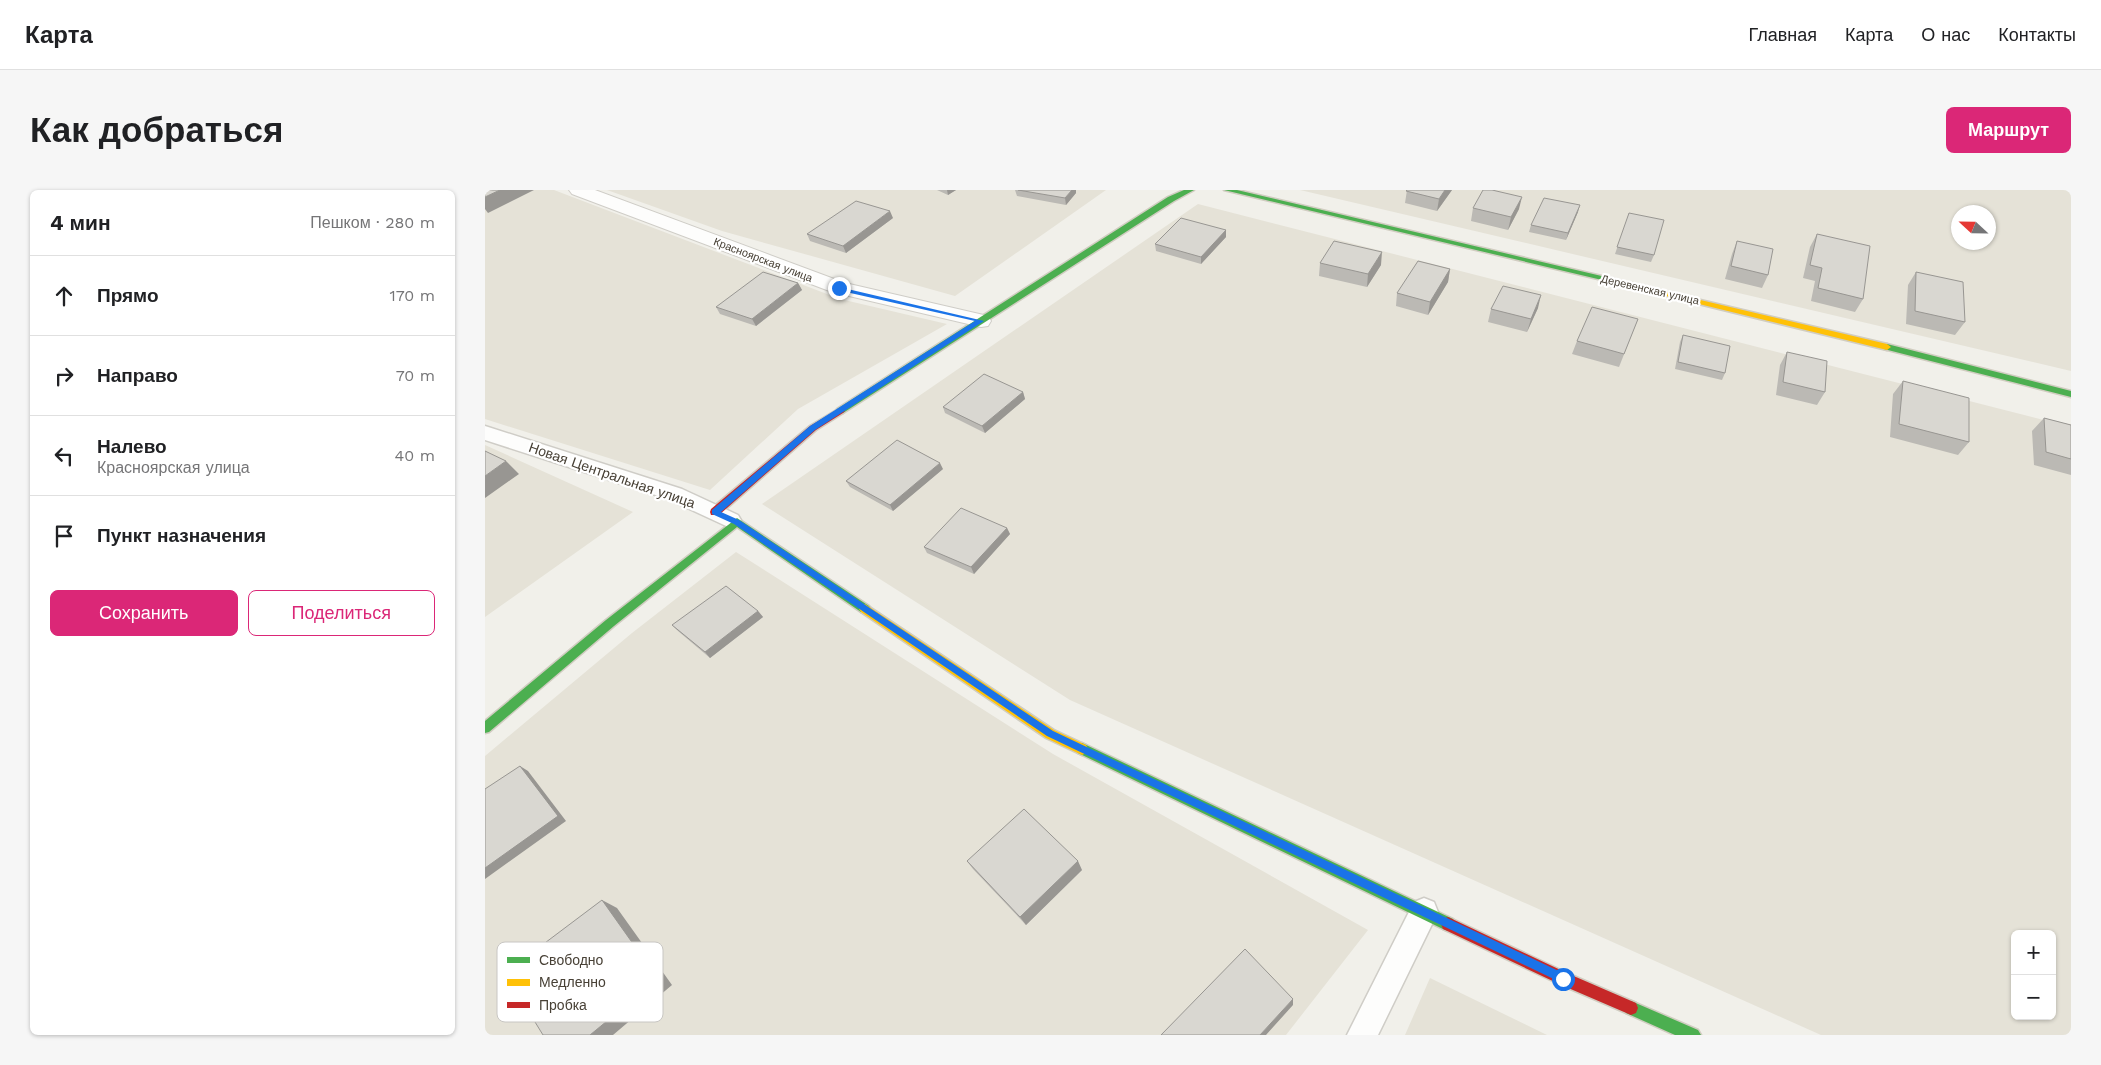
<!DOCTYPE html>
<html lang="ru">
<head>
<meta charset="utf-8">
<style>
  :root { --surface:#fff; --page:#f6f6f6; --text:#202124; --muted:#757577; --line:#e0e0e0; --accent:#db2777 }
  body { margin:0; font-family:"Work Sans",sans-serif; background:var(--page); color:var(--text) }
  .controls { position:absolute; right:15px; bottom:15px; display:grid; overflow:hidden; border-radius:8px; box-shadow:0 1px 4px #0004 }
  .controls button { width:45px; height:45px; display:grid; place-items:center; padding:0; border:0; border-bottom:1px solid var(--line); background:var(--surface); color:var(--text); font:25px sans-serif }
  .compass { position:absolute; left:1466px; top:15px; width:45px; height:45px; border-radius:50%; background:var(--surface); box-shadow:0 1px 4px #0004; rotate:292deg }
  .stop { position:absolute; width:15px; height:15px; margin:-11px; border:4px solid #1a73e8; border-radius:50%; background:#fff }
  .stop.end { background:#1a73e8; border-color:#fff; box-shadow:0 1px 5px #0008 }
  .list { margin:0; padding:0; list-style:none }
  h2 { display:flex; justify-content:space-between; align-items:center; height:65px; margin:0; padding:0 20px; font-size:21px }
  h2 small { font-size:16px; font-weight:400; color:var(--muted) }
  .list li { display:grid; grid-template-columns:32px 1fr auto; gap:15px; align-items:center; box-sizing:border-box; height:80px; padding:0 20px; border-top:1px solid var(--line) }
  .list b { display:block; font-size:19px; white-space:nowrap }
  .list p { margin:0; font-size:16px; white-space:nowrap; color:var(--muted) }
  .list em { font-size:16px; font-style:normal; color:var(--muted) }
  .actions { display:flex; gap:10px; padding:15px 20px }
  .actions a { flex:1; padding:11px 0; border:1px solid var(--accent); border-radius:8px; text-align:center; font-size:18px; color:var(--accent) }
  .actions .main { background:var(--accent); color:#fff }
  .icon { flex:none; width:28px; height:28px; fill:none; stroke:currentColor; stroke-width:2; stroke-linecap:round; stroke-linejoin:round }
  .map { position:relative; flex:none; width:1586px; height:845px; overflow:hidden; border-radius:8px }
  header { display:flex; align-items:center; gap:30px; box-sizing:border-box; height:70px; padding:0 25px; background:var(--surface); border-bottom:1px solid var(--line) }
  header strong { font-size:24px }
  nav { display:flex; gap:28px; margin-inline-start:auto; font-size:18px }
  .intro { display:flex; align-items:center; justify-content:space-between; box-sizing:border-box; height:120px; padding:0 30px }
  h1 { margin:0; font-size:35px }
  .button { padding:12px 22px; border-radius:8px; background:var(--accent); color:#fff; font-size:18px; font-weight:700 }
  main { display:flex; gap:30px; padding:0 30px }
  aside { flex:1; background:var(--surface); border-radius:8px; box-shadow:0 1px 4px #0004 }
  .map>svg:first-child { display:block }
  .residential { fill:#e5e2d7; fill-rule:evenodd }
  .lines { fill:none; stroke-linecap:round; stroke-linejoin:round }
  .lane-casing { stroke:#cfcdc7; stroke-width:3 }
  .street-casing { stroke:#cfcdc7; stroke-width:2 }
  .fast-casing { stroke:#d1cdc1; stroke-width:3 }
  .slow-casing { stroke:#d1cdc1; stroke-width:3 }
  .jam-casing { stroke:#d1cdc1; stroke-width:3 }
  .lane { fill:#fdfdfc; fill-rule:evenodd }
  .street { fill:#fdfdfc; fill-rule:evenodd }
  .fast { fill:#4caf50; fill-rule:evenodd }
  .slow { fill:#ffc107; fill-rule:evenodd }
  .jam { fill:#c62828; fill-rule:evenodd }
  .wall { fill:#bbb9b4 }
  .shaded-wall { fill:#989692 }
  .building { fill:#d9d7d1; stroke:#989692 }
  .route { fill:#1a73e8 }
  .labels { text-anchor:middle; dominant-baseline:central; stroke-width:4.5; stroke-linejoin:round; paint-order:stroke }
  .far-street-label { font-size:11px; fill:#484136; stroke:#fff }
  .street-label { font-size:14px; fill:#484136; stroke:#fff }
  .key { fill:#fff; stroke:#c8c6c3; stroke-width:1 }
  .key-label { font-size:14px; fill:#484136 }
</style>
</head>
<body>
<header>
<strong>Карта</strong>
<nav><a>Главная</a><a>Карта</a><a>О нас</a><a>Контакты</a></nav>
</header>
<div class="intro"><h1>Как добраться</h1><a class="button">Маршрут</a></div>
<main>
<aside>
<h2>4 мин<small>Пешком · 280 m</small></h2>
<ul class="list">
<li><svg class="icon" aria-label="ahead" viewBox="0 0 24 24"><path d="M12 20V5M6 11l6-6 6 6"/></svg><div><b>Прямо</b></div><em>170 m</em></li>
<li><svg class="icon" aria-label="right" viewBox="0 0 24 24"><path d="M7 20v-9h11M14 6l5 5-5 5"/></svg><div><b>Направо</b></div><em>70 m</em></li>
<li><svg class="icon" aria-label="left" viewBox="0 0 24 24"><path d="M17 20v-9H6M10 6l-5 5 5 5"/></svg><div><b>Налево</b><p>Красноярская улица</p></div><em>40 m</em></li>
<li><svg class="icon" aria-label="arrive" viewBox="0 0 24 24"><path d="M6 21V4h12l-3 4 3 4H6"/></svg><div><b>Пункт назначения</b></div></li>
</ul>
<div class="actions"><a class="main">Сохранить</a><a>Поделиться</a></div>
</aside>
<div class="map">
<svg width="1586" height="845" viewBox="0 0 1586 845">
  <rect width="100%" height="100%" fill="#f1f0ea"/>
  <!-- residential -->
  <path class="residential" d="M0,0H69L355,109L462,134L313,219L225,300L0,229Z
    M122,0H621L470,106L237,41Z
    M815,0H1586V181ZM1474,22H1504V52H1474Z
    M713,14L1586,237V845H1336L585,510L277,314ZM1530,744H1567V826H1530Z
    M0,255L148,322L0,427Z
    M251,362L568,564L883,740L801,845H0V566L147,443Z
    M945,788L1062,845H920Z"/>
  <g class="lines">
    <!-- lane casing -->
    <g class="lane-casing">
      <path id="lane" d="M0,236L197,299L253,325L256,330L253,335L246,338L239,335L183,309L0,250Z
        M939,708L949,712L953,722L893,845H862L929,712Z"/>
    </g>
    <!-- street casing -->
    <g class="street-casing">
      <path id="street" d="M84,0H110L360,93L503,126L506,131L503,136L496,137L347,102L87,4Z"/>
    </g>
    <!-- fast casing -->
    <g class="fast-casing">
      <path id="fast" d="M699,0H709L689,11L358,223H352V219L683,7Z
        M739,0H752L1176,100L1180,102L1176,104Z
        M1402,154L1586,201V207L1399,159V155Z
        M252,328L384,416L386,419L384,422H376L252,337L129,436L4,542L0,543V531L121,430Z
        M597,553L968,729L970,734L968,739L963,741L958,739L593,563L591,559L593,555Z
        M1146,811L1213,840L1216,845H1190L1141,823L1139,818L1141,813Z"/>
    </g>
    <!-- slow casing -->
    <g class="slow-casing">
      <path id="slow" d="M1173,100L1402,154L1406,157L1402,160L1173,104Z
        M380,414L569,540L601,555L603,559L601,563L597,565L561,548L376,422L374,419L376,416Z"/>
    </g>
    <!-- jam casing -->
    <g class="jam-casing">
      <path id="jam" d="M355,218L360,221L358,223L331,240L234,325H226L225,322L226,319L325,236Z
        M963,727L1084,784L1151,813L1153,818L1151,823L1146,825L1074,794L958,739L956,734L958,729Z"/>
    </g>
    <!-- lane -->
    <use href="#lane" class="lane"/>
    <!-- street -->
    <use href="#street" class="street"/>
    <!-- fast -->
    <use href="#fast" class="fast"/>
    <!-- slow -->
    <use href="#slow" class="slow"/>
    <!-- jam -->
    <use href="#jam" class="jam"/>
  </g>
  <!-- wall -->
  <path class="wall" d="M452,0H471L463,5Z
    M530,0H591V3L581,15L532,6Z
    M922,0H967L952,21L920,13Z
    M988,18L1034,19L1023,40L986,31Z
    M1093,22L1081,50L1044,42L1046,35Z
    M1144,23L1169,65L1166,72L1130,64Z
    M408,28L361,63L325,51L322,44Z
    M741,40V47L716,74L671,61L670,54Z
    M1332,44L1378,109L1370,122L1326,111L1330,91L1318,88L1325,57Z
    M1252,51L1283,85L1277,98L1240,89L1247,64Z
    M835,73L896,75L882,97L834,86Z
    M965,79L963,92L943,125L911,116L912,103Z
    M1431,82L1480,132L1470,145L1421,134L1423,95Z
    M313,93L317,100L271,136L235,124L231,117Z
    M1053,118L1042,142L1003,132L1006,119Z
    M1153,129L1134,177L1087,164L1092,151Z
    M1198,145L1240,183L1237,190L1190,179L1195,152Z
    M1302,162L1340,202L1332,215L1291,205L1295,175Z
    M1418,191L1484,252L1473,265L1405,247L1408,204Z
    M538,202L540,209L500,243L460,223L458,217Z
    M1559,228L1586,235V285L1549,275L1547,241Z
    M458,279L408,321L365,297L361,291Z
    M522,338L525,344L489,384L442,363L439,357Z
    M273,421L278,427L225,468L193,441L187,435Z
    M482,671L597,680L541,735L488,679Z"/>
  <!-- shaded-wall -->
  <path class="shaded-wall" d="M15,0H49L3,23L0,19V7Z
    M462,0H471L463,5Z
    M587,0H591V3L581,15L580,8Z
    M960,0H967L952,21L954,9Z
    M1037,7L1034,19L1023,40L1026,27Z
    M1095,15L1093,22L1081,50L1083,43Z
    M405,21L408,28L361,63L358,56Z
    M741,40V47L716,74V67Z
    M897,62L896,75L882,97L883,84Z
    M965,79L963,92L943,125L945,112Z
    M313,93L317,100L271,136L267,129Z
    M1056,105L1053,118L1042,142L1046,129Z
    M538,202L540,209L500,243L497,236Z
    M21,271L34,284L0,308V286Z
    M455,273L458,279L408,321L405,315Z
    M522,338L525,344L489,384L486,377Z
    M273,421L278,427L225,468L220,462Z
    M35,576L43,581L81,631L0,689V678Z
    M593,671L597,680L541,735L535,727Z
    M117,710L132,718L187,795L128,845H105Z
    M808,809V815L781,845H775Z"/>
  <!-- building -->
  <path class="building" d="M0,0H15L0,7Z
    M533,0H587L580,8Z
    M922,0H960L954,9L921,1Z
    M998,0H1007L1037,7L1026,27L988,18Z
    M1059,8L1095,15L1083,43L1046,35Z
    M371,11L405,21L358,56L322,44Z
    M1144,23L1179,30L1169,65L1132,57Z
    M696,28L741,40L716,67L670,54Z
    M1332,44L1385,56L1378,109L1333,98L1337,78L1325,75Z
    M849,51L897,62L883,84L835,73Z
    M1252,51L1288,59L1283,85L1246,76Z
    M933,71L965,79L945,112L912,103Z
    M278,82L313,93L267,129L231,117Z
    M1431,82L1478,92L1480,132L1430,121Z
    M1018,96L1056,105L1046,129L1006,119Z
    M1107,117L1153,129L1139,164L1092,151Z
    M1198,145L1245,156L1240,183L1193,172Z
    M1302,162L1342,171L1340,202L1298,192Z
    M499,184L538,202L497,236L458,217Z
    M1418,191L1484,208V252L1414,234Z
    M1559,228L1586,235V269L1561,262Z
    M412,250L455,273L405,315L361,291Z
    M0,261L21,271L0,286Z
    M476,318L522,338L486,377L439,357Z
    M241,396L273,421L220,462L187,435Z
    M35,576L73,626L0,678V599Z
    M539,619L593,671L535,727L482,671Z
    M117,710L173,789L105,845H58L20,783Z
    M760,759L808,809L775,845H676Z"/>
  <!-- route -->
  <path class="route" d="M354,97L499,131L330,240L236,322L254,330L568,541L1082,785L1084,789L1082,792L1078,794L1075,792L562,546L249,334L227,324V320L325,236L490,131L352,100Z"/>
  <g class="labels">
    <!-- far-street labels -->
    <g class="far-street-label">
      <text transform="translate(278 70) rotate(21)">Красноярская улица</text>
      <text transform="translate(1165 100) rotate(13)">Деревенская улица</text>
    </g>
    <!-- street labels -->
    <g class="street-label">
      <text transform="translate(127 285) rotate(19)">Новая Центральная улица</text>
    </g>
  </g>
  <!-- legend -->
  <rect x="12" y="752" width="166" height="80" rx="8" class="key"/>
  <rect x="22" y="767" width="23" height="6" fill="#4caf50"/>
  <rect x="22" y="789" width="23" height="7" fill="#ffc107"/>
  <rect x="22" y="812" width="23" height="6" fill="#c62828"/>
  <g class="key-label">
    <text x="54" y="775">Свободно</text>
    <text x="54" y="797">Медленно</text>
    <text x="54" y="820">Пробка</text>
  </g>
</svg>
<div class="controls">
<button>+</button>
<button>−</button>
</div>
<svg class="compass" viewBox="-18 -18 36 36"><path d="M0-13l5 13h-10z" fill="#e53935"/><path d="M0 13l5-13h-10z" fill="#757577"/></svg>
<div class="stop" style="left:1078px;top:789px"></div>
<div class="stop end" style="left:354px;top:98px"></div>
</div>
</main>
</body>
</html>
